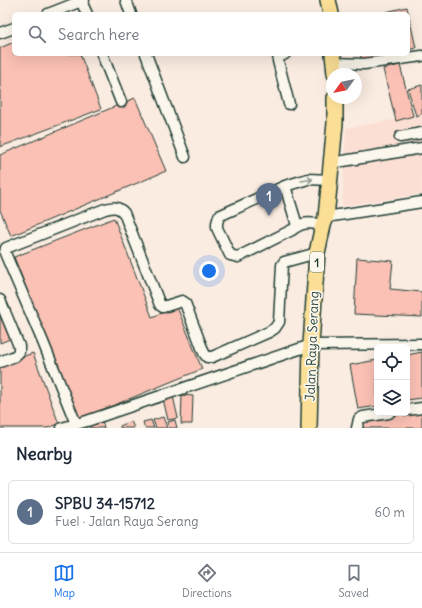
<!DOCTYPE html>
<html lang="en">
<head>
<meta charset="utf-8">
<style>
  :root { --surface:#fff; --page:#f6f6f7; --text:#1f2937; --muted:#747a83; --line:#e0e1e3; --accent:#1a73e8 }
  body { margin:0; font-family:Delius,sans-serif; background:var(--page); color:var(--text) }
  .controls { position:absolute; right:12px; bottom:12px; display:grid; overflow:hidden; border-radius:6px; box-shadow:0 4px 16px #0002 }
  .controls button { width:36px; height:36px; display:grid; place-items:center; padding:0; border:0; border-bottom:1px solid var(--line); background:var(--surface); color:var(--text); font:20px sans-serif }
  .compass { position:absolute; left:326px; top:68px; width:36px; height:36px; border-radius:50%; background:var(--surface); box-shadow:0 4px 16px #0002; rotate:237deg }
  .you { position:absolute; left:209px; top:271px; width:14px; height:14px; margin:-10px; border:3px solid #fff; border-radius:50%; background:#1a73e8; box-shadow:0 0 0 6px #1a73e833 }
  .badge { display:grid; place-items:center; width:26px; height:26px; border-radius:50%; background:var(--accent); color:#fff; font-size:13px; font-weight:700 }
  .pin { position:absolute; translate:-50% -33px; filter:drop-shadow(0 1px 2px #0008) }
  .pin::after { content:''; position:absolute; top:21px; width:14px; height:12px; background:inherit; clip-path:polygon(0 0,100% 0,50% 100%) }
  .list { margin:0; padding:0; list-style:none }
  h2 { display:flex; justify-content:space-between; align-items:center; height:52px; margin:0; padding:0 16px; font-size:17px }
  h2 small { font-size:13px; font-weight:400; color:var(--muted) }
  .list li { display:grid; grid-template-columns:26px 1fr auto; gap:12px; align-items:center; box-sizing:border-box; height:64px; margin:0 8px 8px; padding:0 8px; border:1px solid var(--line); border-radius:6px }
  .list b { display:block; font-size:15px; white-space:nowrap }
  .list p { margin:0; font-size:13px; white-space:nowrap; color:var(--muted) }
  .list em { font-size:13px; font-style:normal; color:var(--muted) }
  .icon { flex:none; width:22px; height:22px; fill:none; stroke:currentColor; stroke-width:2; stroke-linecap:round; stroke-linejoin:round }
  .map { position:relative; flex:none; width:422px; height:428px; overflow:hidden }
  .search { position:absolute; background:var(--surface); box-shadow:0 4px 16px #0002; left:12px; right:12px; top:12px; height:44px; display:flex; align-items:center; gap:10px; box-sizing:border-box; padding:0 14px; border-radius:6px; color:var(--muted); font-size:15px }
  .sheet { height:124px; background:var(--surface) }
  nav { display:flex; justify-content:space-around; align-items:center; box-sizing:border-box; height:56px; border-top:1px solid var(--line); background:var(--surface); font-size:11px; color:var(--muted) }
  nav a { display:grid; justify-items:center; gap:2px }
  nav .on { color:var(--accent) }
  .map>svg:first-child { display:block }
  .built { fill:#fbdfd4 }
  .building { fill:#fbc1b4; stroke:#1f3d34 }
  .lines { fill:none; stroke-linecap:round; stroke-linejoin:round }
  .minor-casing { stroke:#1f3d34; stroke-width:13 }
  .highway-casing { stroke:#1f3d34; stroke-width:18 }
  .minor { stroke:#fbf7ec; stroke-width:10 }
  .highway { stroke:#fbdf96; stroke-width:15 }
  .oneway { stroke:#8d9a90 }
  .labels { text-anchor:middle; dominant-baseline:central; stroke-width:3.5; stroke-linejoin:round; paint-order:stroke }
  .shield { fill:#fbf7ec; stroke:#61756b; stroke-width:1 }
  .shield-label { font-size:12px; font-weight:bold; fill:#1f3d34 }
  .street-label { font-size:13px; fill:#1f3d34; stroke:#fbf7ec }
</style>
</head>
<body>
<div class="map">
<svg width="422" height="428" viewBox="0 0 422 428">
  <rect width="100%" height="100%" fill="#fbece1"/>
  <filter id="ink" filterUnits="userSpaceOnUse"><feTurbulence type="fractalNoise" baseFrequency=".025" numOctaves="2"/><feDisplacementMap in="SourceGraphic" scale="8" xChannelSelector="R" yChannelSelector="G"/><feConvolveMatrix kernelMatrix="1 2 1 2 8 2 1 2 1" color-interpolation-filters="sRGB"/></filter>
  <g filter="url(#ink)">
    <!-- built -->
    <path class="built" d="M422,115V194L342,206L346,128Z"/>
    <!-- building -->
    <path class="building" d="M407,7L416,48L408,50V14H377Z
      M14,42V54H80L101,109L0,147V48Z
      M360,54H389L362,60Z
      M400,65L413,116L396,121L383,69Z
      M422,85V114L416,116L408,89Z
      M135,98L166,171L11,236L0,210V155Z
      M114,218L152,317L177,307L202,369L78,420L14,257Z
      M357,258L393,261L390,289L422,292V317L354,314Z
      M0,315L10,339L0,343Z
      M422,352V398L407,400V355Z
      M33,353L59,424L47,428H0V365Z
      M377,360V406L358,409L350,365Z
      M182,395L193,396L192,424H181Z
      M173,396L178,418L168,420L163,399Z
      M422,411V428H362L361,421Z
      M163,417L167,428H156L153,420Z
      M102,420L104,428H90L89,424Z
      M151,420L154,428H145L143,422Z
      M175,420L177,428H169L168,422Z
      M131,421L134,428H120V426Z"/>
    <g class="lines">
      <!-- minor casing -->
      <g class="minor-casing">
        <path id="minor" d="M126,0L131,14
          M81,1L87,14
          M48,14L84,0
          M0,33L14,28
          M102,54L121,102
          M146,54L185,157
          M285,54L279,57L278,61L289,104
          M334,63L364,64L422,56
          M400,137L422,133
          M331,163L422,148
          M285,186L296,222L297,226
          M326,217L422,202
          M323,225C310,223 303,221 292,230L238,257L230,255L217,228V223L219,216L285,186L308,179L330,180
          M0,300L19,346V352L15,356L0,362
          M407,410L422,408
          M76,424L43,342L5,253L6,248L105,209C114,207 118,206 124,213L160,305L163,307L182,301L185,303L204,353L207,357H212L269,332L275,328L279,322L282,265L284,262L317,253
          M62,428L87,421L311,345L422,344
          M357,428L359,419L363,417L389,413"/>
      </g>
      <!-- highway casing -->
      <g class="highway-casing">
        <path id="highway" d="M328,0L331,14
          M333,54L335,74
          M309,428L311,345L317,253L323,225L326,217L329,187L335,123V98"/>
      </g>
      <!-- minor -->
      <use href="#minor" class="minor"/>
      <!-- highway -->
      <use href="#highway" class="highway"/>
    </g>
    <!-- one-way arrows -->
    <defs><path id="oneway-shaft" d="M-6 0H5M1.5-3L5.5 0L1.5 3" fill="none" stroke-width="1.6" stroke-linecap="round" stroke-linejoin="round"/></defs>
    <use class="oneway" href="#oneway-shaft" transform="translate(307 180) rotate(-9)"/>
  </g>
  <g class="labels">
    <!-- shield labels -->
    <rect class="shield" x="310" y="252" width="14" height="20" rx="3"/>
    <g class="shield-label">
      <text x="317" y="262">1</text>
    </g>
    <!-- street labels -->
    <g class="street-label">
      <text transform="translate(312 346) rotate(-88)">Jalan Raya Serang</text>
    </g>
  </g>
</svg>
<div class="controls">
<button><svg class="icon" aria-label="locate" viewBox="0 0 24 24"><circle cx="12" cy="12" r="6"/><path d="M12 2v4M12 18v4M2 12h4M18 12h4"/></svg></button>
<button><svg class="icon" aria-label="layers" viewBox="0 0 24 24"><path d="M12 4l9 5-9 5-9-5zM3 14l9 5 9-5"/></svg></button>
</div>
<svg class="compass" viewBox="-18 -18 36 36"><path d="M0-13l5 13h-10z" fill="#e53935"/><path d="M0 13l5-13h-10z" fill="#747a83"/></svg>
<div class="you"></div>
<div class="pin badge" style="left:269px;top:216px;background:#5c6f8a">1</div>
<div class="search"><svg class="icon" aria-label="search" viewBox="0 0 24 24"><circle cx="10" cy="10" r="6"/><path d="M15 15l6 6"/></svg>Search here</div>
</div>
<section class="sheet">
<h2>Nearby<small></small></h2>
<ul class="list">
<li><span class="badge" style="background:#5c6f8a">1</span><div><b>SPBU 34-15712</b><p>Fuel · Jalan Raya Serang</p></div><em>60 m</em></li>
</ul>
</section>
<nav>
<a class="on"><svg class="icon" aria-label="map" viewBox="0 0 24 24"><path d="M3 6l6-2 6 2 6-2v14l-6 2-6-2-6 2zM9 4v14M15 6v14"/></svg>Map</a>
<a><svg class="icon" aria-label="directions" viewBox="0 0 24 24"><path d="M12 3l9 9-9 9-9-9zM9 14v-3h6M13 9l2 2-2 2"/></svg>Directions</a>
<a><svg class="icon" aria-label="saved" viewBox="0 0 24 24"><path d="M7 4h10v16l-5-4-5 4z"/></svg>Saved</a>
</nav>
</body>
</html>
